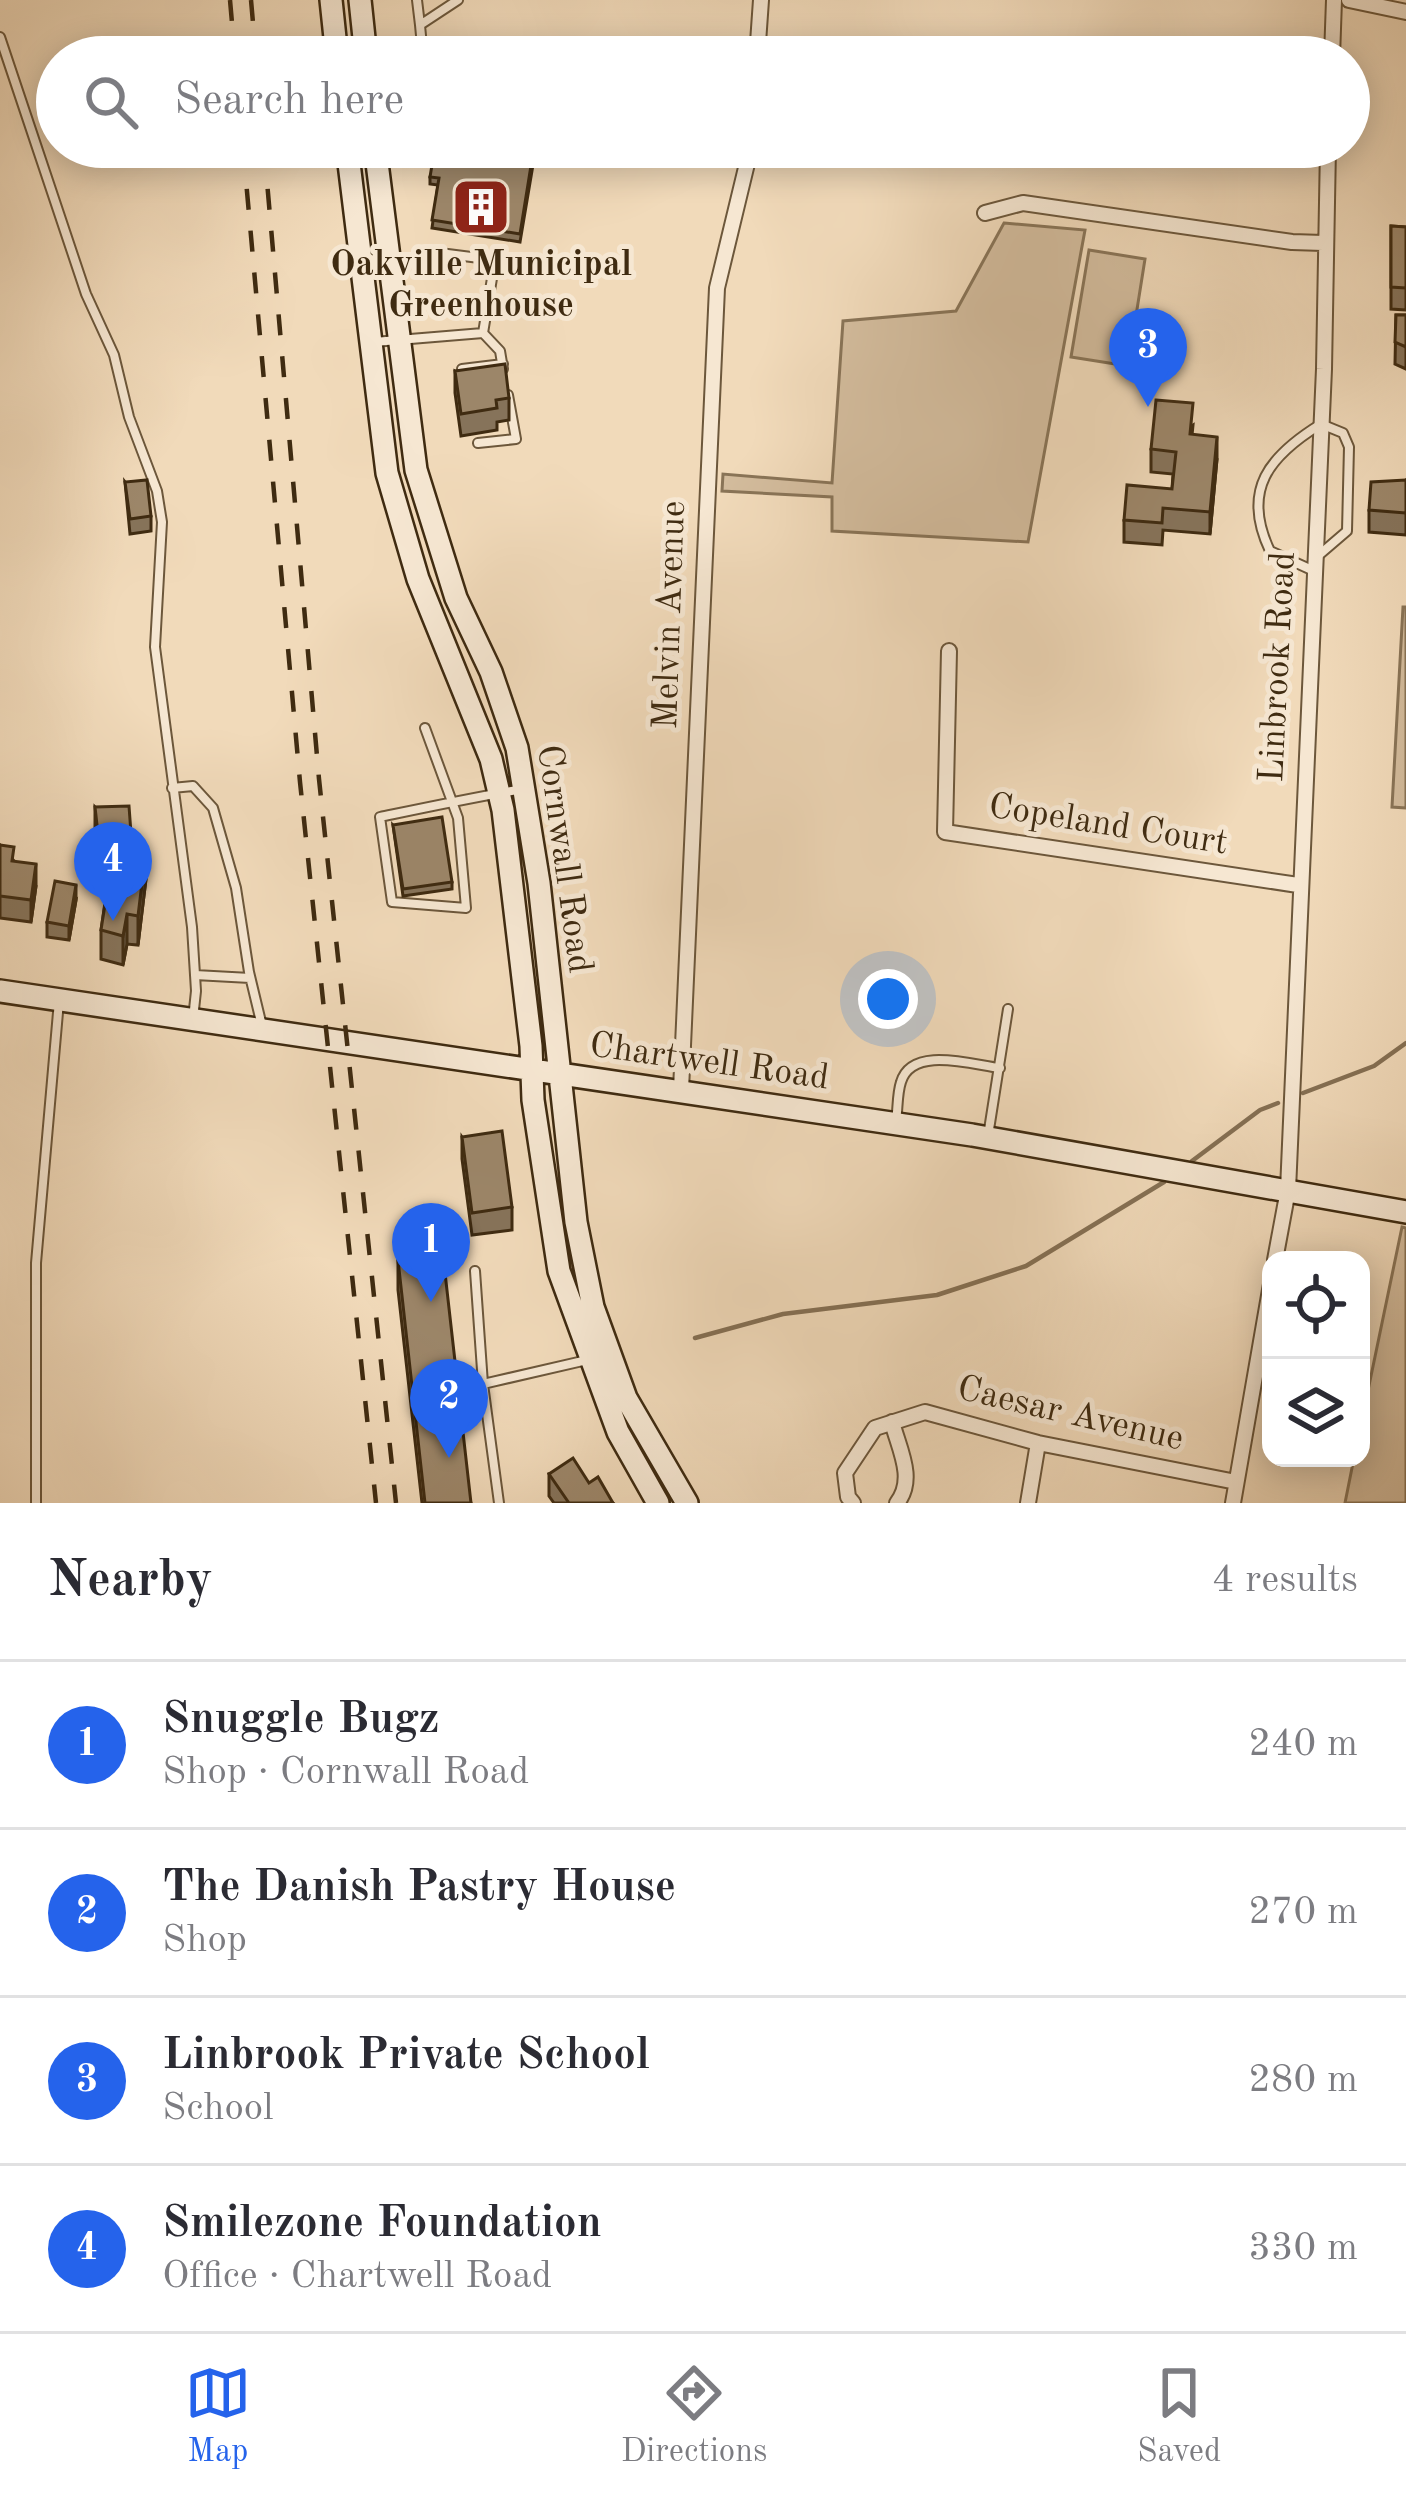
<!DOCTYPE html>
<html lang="en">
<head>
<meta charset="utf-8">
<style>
  :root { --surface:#fff; --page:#f7f7f7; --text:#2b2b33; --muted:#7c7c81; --line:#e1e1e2; --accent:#2563eb }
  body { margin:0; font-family:"Old Standard TT",serif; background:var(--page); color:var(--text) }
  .controls { position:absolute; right:36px; bottom:36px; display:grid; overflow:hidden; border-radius:24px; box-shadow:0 6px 30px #0003 }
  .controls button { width:108px; height:108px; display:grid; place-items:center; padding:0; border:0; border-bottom:3px solid var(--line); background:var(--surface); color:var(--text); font:60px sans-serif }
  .you { position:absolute; left:888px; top:999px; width:42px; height:42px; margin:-30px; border:9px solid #fff; border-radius:50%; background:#1a73e8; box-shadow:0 0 0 18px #1a73e833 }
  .badge { display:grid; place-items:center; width:78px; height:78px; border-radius:50%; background:var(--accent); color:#fff; font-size:39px; font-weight:700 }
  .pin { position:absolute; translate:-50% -99px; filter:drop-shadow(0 3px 6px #0008) }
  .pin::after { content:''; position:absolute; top:63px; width:42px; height:36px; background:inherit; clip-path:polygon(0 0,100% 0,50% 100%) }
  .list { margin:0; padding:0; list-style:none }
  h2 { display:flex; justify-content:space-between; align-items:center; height:156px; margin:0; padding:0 48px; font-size:51px }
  h2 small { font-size:39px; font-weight:400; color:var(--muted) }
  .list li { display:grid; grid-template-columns:78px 1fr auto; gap:36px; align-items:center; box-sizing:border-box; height:168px; padding:0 48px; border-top:3px solid var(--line) }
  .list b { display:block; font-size:45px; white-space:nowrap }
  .list p { margin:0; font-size:39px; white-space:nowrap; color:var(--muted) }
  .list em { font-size:39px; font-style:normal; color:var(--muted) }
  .icon { flex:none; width:66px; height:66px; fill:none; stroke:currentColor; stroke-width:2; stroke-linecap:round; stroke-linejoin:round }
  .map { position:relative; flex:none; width:1406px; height:1503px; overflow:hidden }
  .search { position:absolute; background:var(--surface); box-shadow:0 6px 30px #0003; left:36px; right:36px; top:36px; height:132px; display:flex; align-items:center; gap:30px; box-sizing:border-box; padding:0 42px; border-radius:66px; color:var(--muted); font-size:45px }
  .sheet { height:828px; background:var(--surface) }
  nav { display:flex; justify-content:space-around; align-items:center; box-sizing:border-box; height:168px; border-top:3px solid var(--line); background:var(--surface); font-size:33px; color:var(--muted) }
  nav a { display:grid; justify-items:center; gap:6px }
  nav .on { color:var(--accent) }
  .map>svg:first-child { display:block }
  .green { fill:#d3bc9d; stroke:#897457; stroke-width:3 }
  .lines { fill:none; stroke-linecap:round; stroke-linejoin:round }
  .stream { stroke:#857054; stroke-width:4.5 }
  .lane-casing { stroke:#6c573b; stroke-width:12 }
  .street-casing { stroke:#6c573b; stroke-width:18 }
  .secondary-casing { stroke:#3f2b11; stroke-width:26 }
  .lane { stroke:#f6e7d2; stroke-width:8 }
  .street { stroke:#f6e7d2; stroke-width:14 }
  .secondary { stroke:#f6e7d2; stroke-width:21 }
  .rail { stroke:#3f2b11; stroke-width:4.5; stroke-dasharray:21 21; stroke-linecap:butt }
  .wall { fill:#86735a; stroke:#3f2b11; stroke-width:3 }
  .shaded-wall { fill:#6d5e4a; stroke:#3f2b11; stroke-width:3 }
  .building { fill:#9c8669; stroke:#3f2b11; stroke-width:3 }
  .labels { text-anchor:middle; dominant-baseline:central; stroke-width:10; stroke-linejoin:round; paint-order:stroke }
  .poi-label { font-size:36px; font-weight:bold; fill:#3f2b11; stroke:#f6e7d2 }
  .street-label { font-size:36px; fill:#3f2b11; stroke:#f6e7d2 }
</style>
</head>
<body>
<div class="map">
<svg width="1406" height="1503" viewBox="0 0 1406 1503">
  <rect width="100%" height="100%" fill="#f1daba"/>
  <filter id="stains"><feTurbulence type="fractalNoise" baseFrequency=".00167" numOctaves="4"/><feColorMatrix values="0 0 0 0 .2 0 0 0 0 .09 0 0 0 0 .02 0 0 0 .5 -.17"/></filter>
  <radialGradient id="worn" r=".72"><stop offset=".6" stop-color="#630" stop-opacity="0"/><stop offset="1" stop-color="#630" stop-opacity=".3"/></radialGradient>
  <!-- green -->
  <path class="green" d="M1004,223L1085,230L1028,542L832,531V497L722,491L723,474L832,483L843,321L956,311Z
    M1089,250L1145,259L1128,366L1071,357Z
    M1403,607H1406V808L1392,807Z
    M1402,1227L1406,1228V1503H1345L1354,1458H1361V1424Z"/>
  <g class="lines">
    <!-- stream -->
    <path class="stream" d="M1303,1093L1374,1066L1406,1043
      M1192,1161L1260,1110L1278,1103
      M695,1338L783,1314L937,1295L1026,1266L1164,1182"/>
    <!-- lane casing -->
    <g class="lane-casing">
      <path id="lane" d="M417,0L420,25L458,0
        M420,25L423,57
        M0,37L86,294L114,355L129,417L157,491L162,522L155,647L192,927L196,991L193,1019
        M432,252L495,260L483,333
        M374,342L483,333L500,351L503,369
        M462,369L503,364
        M478,443L516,439L508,395
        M1314,571L1270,551C1241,490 1269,456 1321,424L1343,433L1349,447L1347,531L1319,555
        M425,728L458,818L466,908L392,902L380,817C428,807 475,797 523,789
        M172,788L193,786L213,808L236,888L249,972L262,1026
        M195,975L250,978
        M896,1121C898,1109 897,1094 901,1082C912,1045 973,1065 1000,1068
        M988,1136L1008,1009
        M475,1271L483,1384L499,1503
        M483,1384L587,1360
        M36,1503V1263L59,1001"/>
    </g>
    <!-- street casing -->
    <g class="street-casing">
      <path id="street" d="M1349,0L1406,12
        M757,57L761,0
        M1332,57L1334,0
        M985,213L1023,203L1292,242L1323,243
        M949,651L945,832L1298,885
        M681,1090L717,288L751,147
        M1275,1260L1288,1190L1324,369L1328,147
        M892,1422C899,1449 916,1479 897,1503
        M853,1503L848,1497L845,1473L875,1428L925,1412L1038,1443L1236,1482
        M1028,1503L1038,1443
        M1233,1503L1271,1284"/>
    </g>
    <!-- secondary casing -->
    <g class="secondary-casing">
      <path id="secondary" d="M331,0L337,57
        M360,0L366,57
        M347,147L387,473L418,579L491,759L503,810L531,1046L533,1100L559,1271L618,1432L658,1503
        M375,147L416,470L456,598L491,672L517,748L539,883L576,1222L593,1307L626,1398L687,1503
        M0,991L972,1135L1406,1212"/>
    </g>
    <!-- lane -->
    <use href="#lane" class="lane"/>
    <!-- street -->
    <use href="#street" class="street"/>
    <!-- secondary -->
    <use href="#secondary" class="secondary"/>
    <!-- rail -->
    <path class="rail" d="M230,0L235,57
      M251,0L256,57
      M243,147L300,782L376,1503
      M264,147L319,779L396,1503"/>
  </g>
  <!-- wall -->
  <path class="wall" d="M536,147L520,242L432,228L438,185L430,184V177Z
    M1391,226L1406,227V310L1391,309Z
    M1396,315H1406V369L1395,364Z
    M455,371L509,398V420L497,422V430L461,436L455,393Z
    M1193,425L1192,435L1217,459L1210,534L1163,530L1162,545L1124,542V520L1172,489L1173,474L1151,472V449Z
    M1406,480V535L1369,532V510Z
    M125,482L151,516V531L130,534Z
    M95,807L132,847L146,879L138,945L127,944L123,965L101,959V930L108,882L100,881L95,837Z
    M393,825L452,882V889L403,896Z
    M0,845L36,886L31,922L0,918Z
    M76,900L69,940L47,937V922Z
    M462,1137L512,1207V1230L472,1235L462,1159Z
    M398,1260L471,1503H422L398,1290Z
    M549,1474L589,1483L613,1503H554L549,1496Z"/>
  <!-- shaded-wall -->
  <path class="shaded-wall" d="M1217,437V459L1210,534V512Z
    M146,850V879L138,945V916Z
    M36,864V886L31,922V900Z
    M76,885V900L69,940V926Z
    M127,914V944L123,965V936Z"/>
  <!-- building -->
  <path class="building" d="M435,147H534L520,234L432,220L439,178L430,177Z
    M1391,226L1406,227V288L1391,287Z
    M1396,315H1406V347L1395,342Z
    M505,364L509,398L496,400L497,408L461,414L455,371Z
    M1156,400L1193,403L1190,434L1217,437L1210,512L1163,508L1162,523L1124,520L1127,485L1172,489L1176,452L1151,449Z
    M147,480L151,516L130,519L125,482Z
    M1406,480V513L1369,510L1371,482Z
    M129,806L132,847L146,850L138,916L127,914L123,936L101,930L113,853L100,852L95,807Z
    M442,817L452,882L403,889L393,825Z
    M0,845L14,847L12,861L36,864L31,900L0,896Z
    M55,881L76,885L69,926L47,922Z
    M502,1131L512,1207L472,1213L462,1137Z
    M443,1255L471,1503H425L398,1260Z
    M573,1458L589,1483L598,1477L613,1503H569L549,1474Z"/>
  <!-- icons -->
  <defs>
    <g id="building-square" transform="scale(3)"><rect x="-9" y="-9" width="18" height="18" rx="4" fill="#8f2418" stroke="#f6e7d2"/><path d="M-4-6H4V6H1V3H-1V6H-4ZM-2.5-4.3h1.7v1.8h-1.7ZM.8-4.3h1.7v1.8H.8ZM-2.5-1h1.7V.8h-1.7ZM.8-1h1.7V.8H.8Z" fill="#fff"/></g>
  </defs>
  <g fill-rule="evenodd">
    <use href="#building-square" x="481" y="207"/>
  </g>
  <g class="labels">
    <!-- poi labels -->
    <g class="poi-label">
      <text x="481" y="266">Oakville Municipal<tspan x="481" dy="41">Greenhouse</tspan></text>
    </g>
    <!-- street labels -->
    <g class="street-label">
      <text transform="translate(671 615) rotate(-88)">Melvin Avenue</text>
      <text transform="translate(1279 667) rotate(-87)">Linbrook Road</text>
      <text transform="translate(1108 826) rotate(9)">Copeland Court</text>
      <text transform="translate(563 859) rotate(82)">Cornwall Road</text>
      <text transform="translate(709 1063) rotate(8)">Chartwell Road</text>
      <text transform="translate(1070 1415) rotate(13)">Caesar Avenue</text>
    </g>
  </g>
  <rect width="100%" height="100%" filter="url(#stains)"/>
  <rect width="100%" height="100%" fill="url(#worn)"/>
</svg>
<div class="controls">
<button><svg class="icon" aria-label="locate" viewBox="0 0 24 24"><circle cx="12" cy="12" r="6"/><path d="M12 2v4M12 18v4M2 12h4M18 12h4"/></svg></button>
<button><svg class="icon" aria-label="layers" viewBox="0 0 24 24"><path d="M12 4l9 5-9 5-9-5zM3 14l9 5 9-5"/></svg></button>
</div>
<div class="you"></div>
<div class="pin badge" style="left:431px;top:1302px">1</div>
<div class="pin badge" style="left:449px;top:1458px">2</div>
<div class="pin badge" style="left:1148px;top:407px">3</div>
<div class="pin badge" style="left:113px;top:921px">4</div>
<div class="search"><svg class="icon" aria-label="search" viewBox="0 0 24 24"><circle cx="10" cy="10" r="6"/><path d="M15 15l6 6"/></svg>Search here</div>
</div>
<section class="sheet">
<h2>Nearby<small>4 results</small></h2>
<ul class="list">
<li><span class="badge">1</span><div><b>Snuggle Bugz</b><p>Shop · Cornwall Road</p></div><em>240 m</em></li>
<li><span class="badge">2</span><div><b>The Danish Pastry House</b><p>Shop</p></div><em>270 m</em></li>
<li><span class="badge">3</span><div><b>Linbrook Private School</b><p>School</p></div><em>280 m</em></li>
<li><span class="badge">4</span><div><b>Smilezone Foundation</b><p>Office · Chartwell Road</p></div><em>330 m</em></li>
</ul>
</section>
<nav>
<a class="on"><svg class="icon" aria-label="map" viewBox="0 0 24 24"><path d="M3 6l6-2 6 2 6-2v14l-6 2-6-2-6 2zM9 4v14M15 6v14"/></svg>Map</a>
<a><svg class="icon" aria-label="directions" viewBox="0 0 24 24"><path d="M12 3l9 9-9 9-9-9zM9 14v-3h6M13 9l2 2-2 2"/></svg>Directions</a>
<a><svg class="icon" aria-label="saved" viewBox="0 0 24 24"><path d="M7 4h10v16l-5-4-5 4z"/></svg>Saved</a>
</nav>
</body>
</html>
